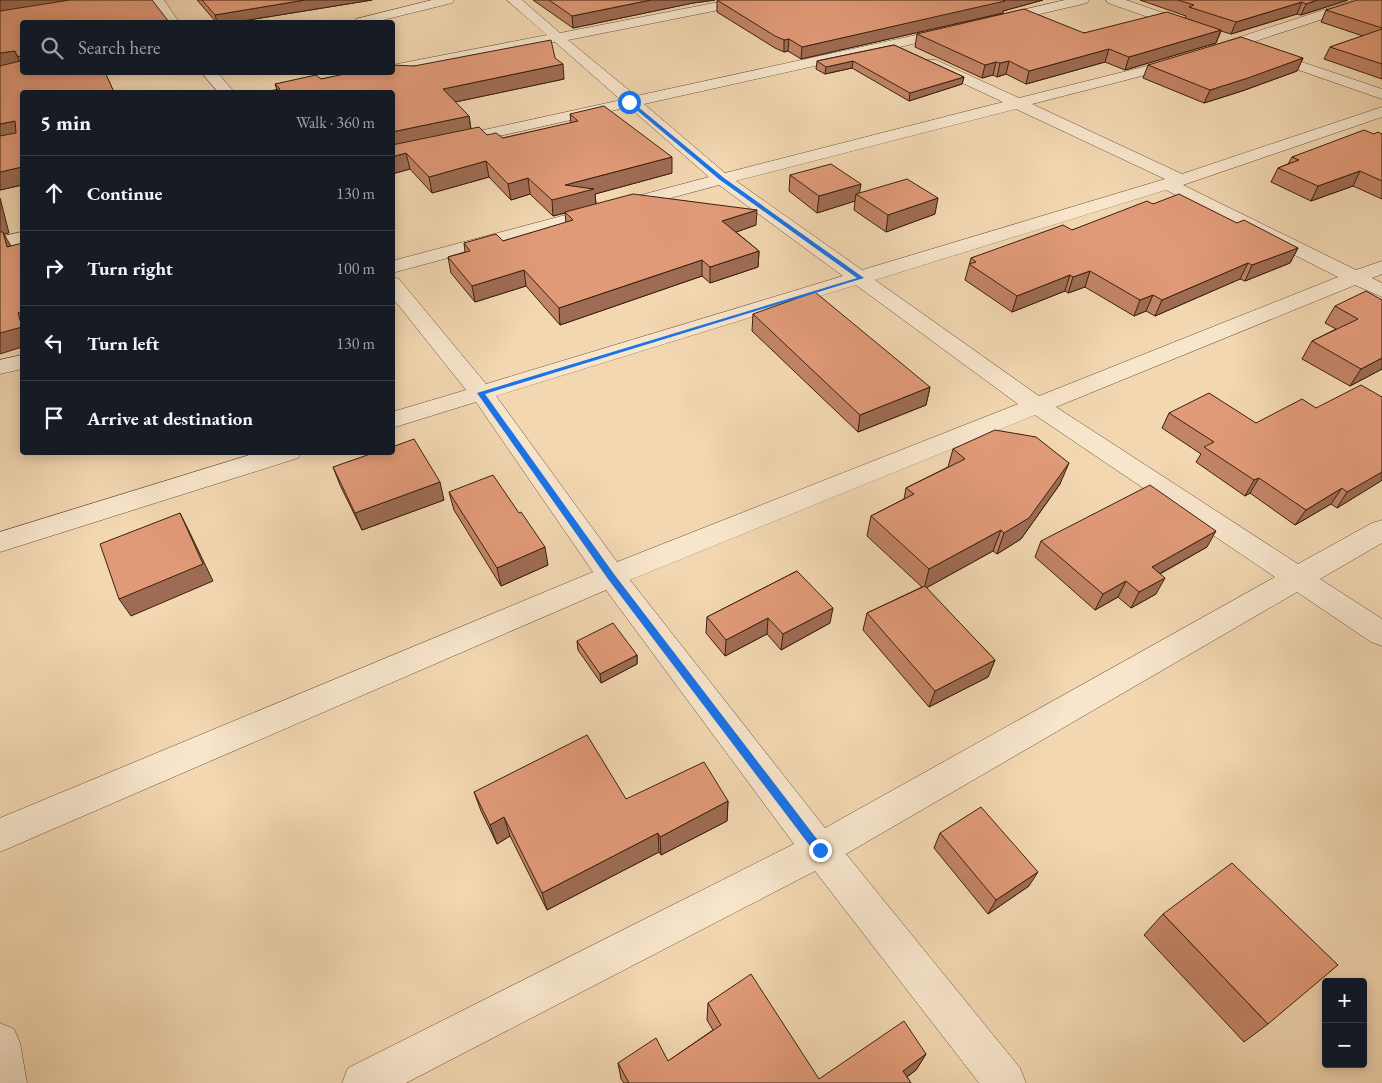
<!DOCTYPE html>
<html lang="en">
<head>
<meta charset="utf-8">
<style>
  :root { --surface:#171b24; --page:#242831; --text:#f1f3f6; --muted:#9ea1a6; --line:#363941 }
  body { margin:0; font-family:"EB Garamond",serif; background:var(--page); color:var(--text) }
  .controls { position:absolute; right:15px; bottom:15px; display:grid; overflow:hidden; border-radius:5px; box-shadow:0 2px 12px #0003 }
  .controls button { width:45px; height:45px; display:grid; place-items:center; padding:0; border:0; border-bottom:1px solid var(--line); background:var(--surface); color:var(--text); font:25px sans-serif }
  .stop { position:absolute; width:15px; height:15px; margin:-11px; border:4px solid #1a73e8; border-radius:50%; background:#fff }
  .stop.end { background:#1a73e8; border-color:#fff; box-shadow:0 1px 5px #0008 }
  .list { margin:0; padding:0; list-style:none }
  h2 { display:flex; justify-content:space-between; align-items:center; height:65px; margin:0; padding:0 20px; font-size:21px }
  h2 small { font-size:16px; font-weight:400; color:var(--muted) }
  .list li { display:grid; grid-template-columns:32px 1fr auto; gap:15px; align-items:center; box-sizing:border-box; height:75px; padding:0 20px; border-top:1px solid var(--line) }
  .list b { display:block; font-size:19px; white-space:nowrap }
  .list em { font-size:16px; font-style:normal; color:var(--muted) }
  .icon { flex:none; width:28px; height:28px; fill:none; stroke:currentColor; stroke-width:2; stroke-linecap:round; stroke-linejoin:round }
  .map { position:relative; flex:none; width:1382px; height:1083px; overflow:hidden }
  .search { position:absolute; background:var(--surface); box-shadow:0 2px 12px #0003; left:20px; top:20px; width:375px; height:55px; display:flex; align-items:center; gap:12px; box-sizing:border-box; padding:0 18px; border-radius:5px; color:var(--muted); font-size:19px }
  .panel { position:absolute; background:var(--surface); box-shadow:0 2px 12px #0003; left:20px; top:90px; width:375px; height:365px; border-radius:5px }
  .map>svg:first-child { display:block }
  .lines { fill:none; stroke-linecap:round; stroke-linejoin:round }
  .street-casing { stroke:#6a4e36; stroke-width:1 }
  .street { fill:#f7e5cc; fill-rule:evenodd }
  .wall { fill:#c28467; stroke:#3c200d }
  .shaded-wall { fill:#9e6c54; stroke:#3c200d }
  .building { fill:#e19a78; stroke:#3c200d }
  .route { fill:#1a73e8 }
</style>
</head>
<body>
<div class="map">
<svg width="1382" height="1083" viewBox="0 0 1382 1083">
  <rect width="100%" height="100%" fill="#f2d7b1"/>
  <filter id="stains"><feTurbulence type="fractalNoise" baseFrequency=".004" numOctaves="4"/><feColorMatrix values="0 0 0 0 .2 0 0 0 0 .09 0 0 0 0 .02 0 0 0 .5 -.17"/></filter>
  <radialGradient id="worn" r=".72"><stop offset=".6" stop-color="#630" stop-opacity="0"/><stop offset="1" stop-color="#630" stop-opacity=".3"/></radialGradient>
  <g class="lines">
    <!-- street casing -->
    <g class="street-casing">
      <path id="street" d="M150,0H164L179,22H166Z
        M432,0H454L452,3L375,22H354L356,19Z
        M507,0H522L560,33L729,0H756L749,4L568,40L636,96L953,27L960,31L953,35L644,104L725,173L1003,102L926,66L924,63L926,60H936L1019,98L1163,62L1354,0H1374L1372,3L1173,68L1032,104L1182,174L1382,107V117L1183,185L1356,270L1382,261V274L1372,278L1382,283V297L1355,285L1056,407L1298,564L1372,523L1382,520V543L1320,579L1382,619V646L1371,642L1297,592L846,854L1020,1068L1026,1083H979L815,871L406,1083H342L348,1068L794,844L606,590L0,852V818L593,572L476,402L392,428V412L466,390L392,297V277L399,279L486,384L843,276L719,185L392,273V261L709,177L629,107L392,160V150L621,100L555,42L392,74L386,72H392V65L547,35ZM1016,109L1165,179L862,270L736,181ZM1166,190L1338,277L1039,396L875,280ZM856,285L1018,404L617,562L496,396ZM1035,415L1275,577L825,828L630,580Z
        M1065,0H1089L1087,3L997,24L990,20L992,17Z
        M1106,0H1126L1195,24L1197,27L1195,30H1185L1108,3Z
        M1266,50L1382,89V99L1261,57L1259,54Z
        M201,72H217L234,92H218Z
        M22,232V244L0,249V237Z
        M22,355V369L0,374V360Z
        M259,452H301L298,458L0,552V532Z
        M0,1023L14,1029L20,1043L27,1083H0Z"/>
    </g>
    <!-- street -->
    <use href="#street" class="street"/>
  </g>
  <!-- wall -->
  <path class="wall" d="M0,0L22,22V185L0,190Z
    M197,0H372L236,22H216Z
    M533,0H715L693,3L573,28Z
    M717,0H1043L1003,11V13L801,59L788,51L784,52L775,48L717,12Z
    M1140,0H1348L1301,15L1297,14L1231,34L1221,31L1216,43L1125,70L1105,62L1026,84L1006,74L997,77L993,75L982,78L915,47L917,34L1084,33L1185,18L1186,16Z
    M1382,0V79L1324,59L1330,47L1363,36L1321,22L1326,10Z
    M894,45L964,77L962,84L909,101L852,68L825,74L816,69L817,61Z
    M555,58L564,79L455,102L469,116L471,129L487,135L503,138L571,123L570,114L672,173L595,194L596,204L756,225L736,232L759,251L758,267L710,283L702,276L560,325L526,286L475,302L451,273L448,257L465,252L464,243L503,241L566,223L565,213L553,216L530,194L511,200L489,177L432,193L410,169L392,174V92L277,90L275,84L321,79L414,66Z
    M1303,58L1297,71L1242,91L1204,103L1143,78L1148,65Z
    M1374,134H1382V199L1353,186L1311,201L1271,182L1278,168L1288,164L1292,157Z
    M790,175L859,193L935,214L886,232L854,210L855,201L817,213L789,191Z
    M1153,204L1237,223L1298,248L1290,263L1245,281L1240,279L1155,316L1146,311L1134,316L1085,287L1068,293L1065,291L1012,312L965,280L971,258L1072,230Z
    M1382,300V369L1350,386L1302,359L1312,341L1336,329L1325,323L1335,306Z
    M753,314L930,387L926,405L858,432L752,331Z
    M1382,397V480L1337,508L1331,504L1295,525L1250,493L1245,496L1196,462L1201,454L1162,428L1169,413L1256,423L1316,408Z
    M953,449L1060,484L1021,539L997,554L993,551L926,588L995,660L988,677L929,707L863,630L867,613L922,587L867,536L871,516L904,499L906,488L948,467Z
    M333,467L444,500L362,530L340,485Z
    M449,492L548,565L501,586L454,510Z
    M1041,541L1207,547L1160,574L1156,594L1131,608L1118,597L1095,610L1035,557Z
    M797,571L830,623L781,650L767,634L725,656L706,633L707,617Z
    M577,641L637,655V664L601,683L578,650Z
    M474,792L626,799L728,801L727,821L661,855L659,852L547,910L510,836L497,844L481,811Z
    M940,833L1029,886L988,914L934,848Z
    M1163,914L1268,1024L1244,1042L1144,935Z
    M708,1003L819,1079L926,1054L916,1070L907,1077L911,1083H624L621,1079L618,1063L668,1061L713,1030L707,1020Z"/>
  <!-- shaded-wall -->
  <path class="shaded-wall" d="M0,0H86L0,14Z
    M305,0H372L236,22H217L215,15Z
    M651,0H715L693,3L573,28L572,16Z
    M1004,0H1043L1003,11V13L801,59L802,47Z
    M1317,0H1348L1301,15L1306,4Z
    M1302,2L1297,14L1231,34L1236,22Z
    M1221,30L1216,43L1125,70L1129,57Z
    M789,39L788,51L784,52V40Z
    M1109,49L1105,62L1026,84L1029,71Z
    M15,51L21,65L0,68V53Z
    M1303,58L1297,71L1242,91L1204,103L1210,90Z
    M853,61L852,68L825,74L826,67Z
    M1009,61L1006,74L997,77L1000,63Z
    M996,62L993,75L982,78L985,65Z
    M563,64L564,79L446,104L443,89Z
    M964,77L962,84L909,101L910,93Z
    M469,116L471,131L392,148V132Z
    M15,121L22,135L0,141V124Z
    M406,153L410,169L392,174V157Z
    M672,157V173L595,194L596,205L553,216L552,200L565,185Z
    M486,161L489,177L432,193L429,177Z
    M22,167V185L0,190V172Z
    M1360,171L1353,186L1311,201L1318,186Z
    M528,178L530,194L511,200L508,184Z
    M861,184L859,196L856,194L855,201L817,213L819,196Z
    M0,198L9,233L4,234L12,248L16,264L0,235Z
    M938,198L935,214L886,232L888,215Z
    M757,210L756,225L722,237V221Z
    M1298,248L1290,263L1245,281L1252,265Z
    M759,251L758,267L710,283V267Z
    M702,260V276L560,325L559,308Z
    M1248,263L1240,279L1155,316L1162,300Z
    M524,270L526,286L475,302L472,286Z
    M1090,271L1085,287L1068,293L1073,277Z
    M1070,275L1065,291L1012,312L1017,296Z
    M1153,295L1146,311L1134,316L1140,300Z
    M22,312V347L0,354V333L18,313Z
    M1382,358V369L1350,386L1361,369Z
    M930,387L926,405L858,432L860,415Z
    M1069,463L1060,484L1021,539L997,554L1004,533Z
    M1382,471V480L1381,481L1337,508L1347,492Z
    M1259,478L1250,493L1245,496L1254,480Z
    M440,482L444,500L362,530L355,513Z
    M1342,488L1331,504L1295,525L1306,510Z
    M180,513L189,531L213,581L131,616L119,599Z
    M1001,530L993,551L924,589L929,569Z
    M1216,531L1207,547L1143,583L1152,567Z
    M545,547L548,565L501,586L497,568Z
    M1165,578L1156,594L1131,608L1139,592Z
    M1126,581L1118,597L1095,610L1103,594Z
    M833,608L830,623L781,650L783,634Z
    M768,618L767,634L725,656L726,640Z
    M637,655V664L601,683L600,674Z
    M995,660L988,677L929,707L935,691Z
    M728,801L727,821L661,855L660,837Z
    M504,817L510,836L497,844L490,825Z
    M658,833L659,852L547,910L542,893Z
    M1038,872L1029,886L988,914L996,900Z
    M926,1054L916,1070L898,1083L903,1071Z"/>
  <!-- building -->
  <path class="building" d="M70,0H152L169,22H22V57L17,56L15,51L0,53V11Z
    M202,0H305L215,15Z
    M549,0H651L572,16Z
    M717,0H1004H1003L1005,1L802,47L789,39L784,40L775,36Z
    M1178,0H1317L1306,4L1302,2L1236,22L1189,7L1194,5Z
    M1357,0H1382V28L1326,10Z
    M1024,9L1084,33L1167,12L1221,30L1129,57L1109,49L1029,71L1009,61L1000,63L996,62L985,65L917,34Z
    M1382,29V64L1330,47Z
    M1241,37L1303,58L1248,78L1210,90L1148,65Z
    M551,40L555,58L563,64L443,89L469,116L392,132V92H264L280,89L275,84L316,75L321,79L354,72H392V65L414,66Z
    M894,45L964,77L910,93L853,61L826,67L817,61Z
    M22,58V72H105L114,92H22V167L0,172V136L16,133L15,121L0,124V66L20,61Z
    M604,106L672,157L565,185L594,189L552,200L528,178L508,184L486,161L429,177L406,153L392,157V145L479,127L487,135L496,133L503,138L578,121L570,114Z
    M1364,130L1374,134L1378,132L1382,134V181L1360,171L1318,186L1278,168L1299,160L1292,157Z
    M831,164L861,184L819,196L790,175Z
    M907,179L938,198L888,215L856,194Z
    M633,194L757,210L722,221L759,251L710,267L702,260L559,308L524,270L472,286L448,257L470,251L464,243L496,234L503,241L573,220L565,212Z
    M1179,194L1237,223L1244,220L1298,248L1252,265L1248,263L1162,300L1153,295L1140,300L1090,271L1073,277L1070,275L1017,296L969,264L976,262L971,258L1063,225L1072,230L1147,201L1153,204Z
    M0,232H3L7,247L22,243V312L18,313L22,327L0,333Z
    M1366,291L1382,300V358L1361,369L1312,341L1358,319L1335,306Z
    M815,292L930,387L860,415L753,314Z
    M1361,385L1382,397V472L1347,492L1342,488L1306,510L1259,478L1254,480L1204,447L1214,442L1169,413L1209,393L1256,423L1302,399L1316,408Z
    M995,430L1036,437L1069,463L1029,518L1004,533L1001,530L929,569L871,516L914,494L906,488L965,459L953,449Z
    M414,439L440,482L355,513L333,467L376,452H392V447Z
    M493,475L519,513L521,512L545,547L497,568L449,492Z
    M1150,485L1216,531L1152,567L1165,578L1139,592L1126,581L1103,594L1041,541Z
    M180,513L203,564L119,599L100,544Z
    M797,571L833,608L783,634L768,618L726,640L707,617Z
    M925,586L995,660L935,691L867,613Z
    M613,623L637,655L600,674L577,641Z
    M587,735L626,799L704,762L728,801L660,837L658,833L542,893L504,817L490,825L474,792Z
    M981,807L1038,872L996,900L940,833Z
    M1232,863L1338,965L1268,1024L1163,914Z
    M751,974L819,1079L904,1021L926,1054L903,1071L911,1083H629L618,1063L656,1038L668,1061L721,1025L708,1003Z"/>
  <!-- route -->
  <path class="route" d="M631,101L724,178L864,278L485,394L614,574L823,847L825,850L820,855L816,854L608,579L477,393L857,278L720,180L627,102Z"/>
  <rect width="100%" height="100%" filter="url(#stains)"/>
  <rect width="100%" height="100%" fill="url(#worn)"/>
</svg>
<div class="controls">
<button>+</button>
<button>−</button>
</div>
<div class="stop" style="left:629px;top:102px"></div>
<div class="stop end" style="left:820px;top:850px"></div>
<div class="search"><svg class="icon" aria-label="search" viewBox="0 0 24 24"><circle cx="10" cy="10" r="6"/><path d="M15 15l6 6"/></svg>Search here</div>
<section class="panel">
<h2>5 min<small>Walk · 360 m</small></h2>
<ul class="list">
<li><svg class="icon" aria-label="ahead" viewBox="0 0 24 24"><path d="M12 20V5M6 11l6-6 6 6"/></svg><div><b>Continue</b></div><em>130 m</em></li>
<li><svg class="icon" aria-label="right" viewBox="0 0 24 24"><path d="M7 20v-9h11M14 6l5 5-5 5"/></svg><div><b>Turn right</b></div><em>100 m</em></li>
<li><svg class="icon" aria-label="left" viewBox="0 0 24 24"><path d="M17 20v-9H6M10 6l-5 5 5 5"/></svg><div><b>Turn left</b></div><em>130 m</em></li>
<li><svg class="icon" aria-label="arrive" viewBox="0 0 24 24"><path d="M6 21V4h12l-3 4 3 4H6"/></svg><div><b>Arrive at destination</b></div></li>
</ul>
</section>
</div>
</body>
</html>
